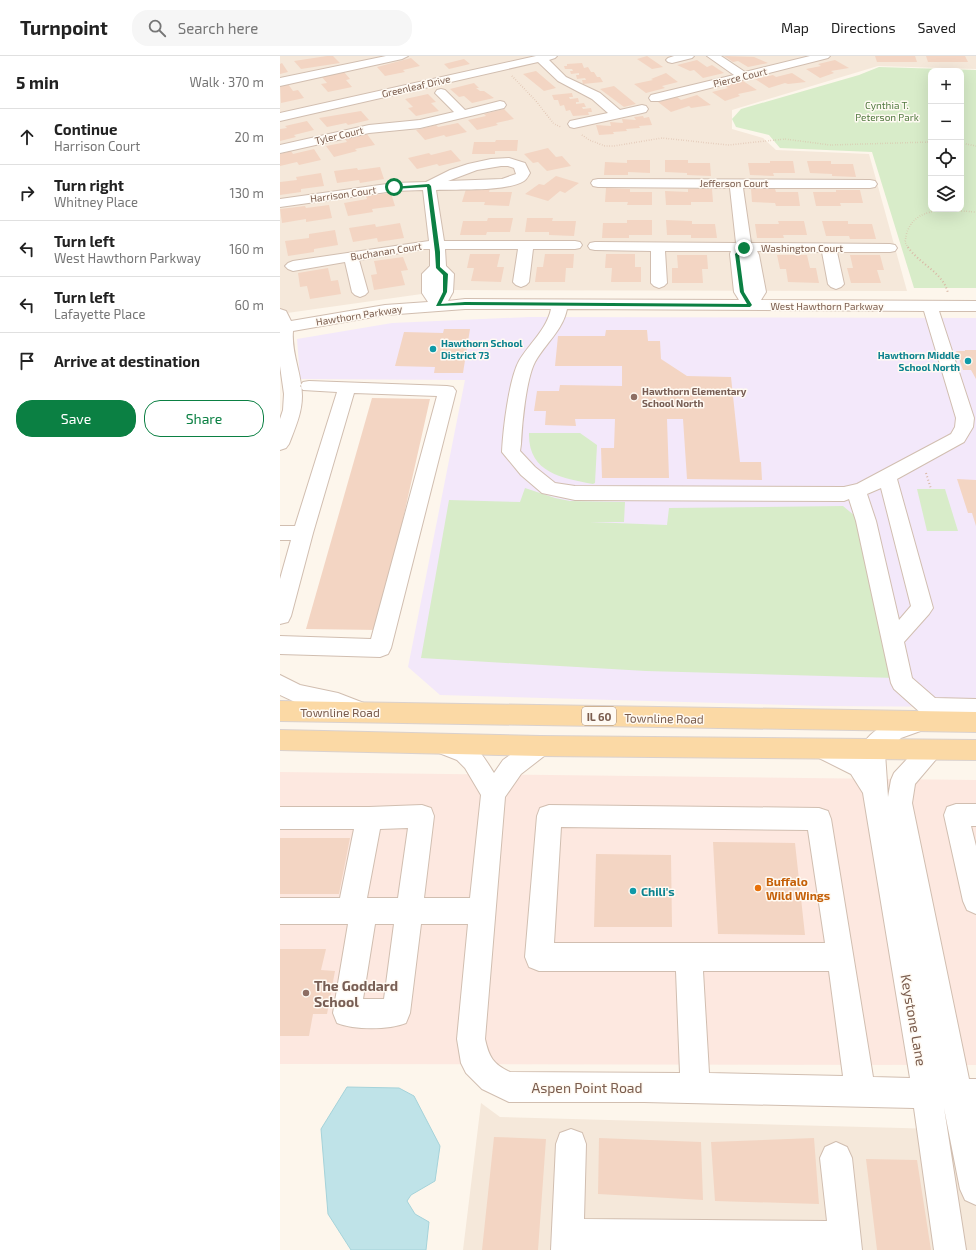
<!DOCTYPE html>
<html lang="en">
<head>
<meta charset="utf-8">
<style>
  :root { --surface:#fff; --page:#f6f6f6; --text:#222; --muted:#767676; --line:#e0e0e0; --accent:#0b8043 }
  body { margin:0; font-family:"Exo 2",sans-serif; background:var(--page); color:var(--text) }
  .controls { position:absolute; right:12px; top:12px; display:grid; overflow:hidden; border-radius:8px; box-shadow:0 4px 16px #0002 }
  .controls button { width:36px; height:36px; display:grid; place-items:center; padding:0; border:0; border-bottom:1px solid var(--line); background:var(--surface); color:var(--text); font:20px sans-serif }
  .stop { position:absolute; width:12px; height:12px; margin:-9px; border:3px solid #0b8043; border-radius:50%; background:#fff }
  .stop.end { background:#0b8043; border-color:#fff; box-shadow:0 1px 4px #0008 }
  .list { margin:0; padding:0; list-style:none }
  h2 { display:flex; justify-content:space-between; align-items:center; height:52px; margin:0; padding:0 16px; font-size:17px }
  h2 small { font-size:13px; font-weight:400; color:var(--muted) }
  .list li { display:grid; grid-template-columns:26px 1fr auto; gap:12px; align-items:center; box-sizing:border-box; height:56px; padding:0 16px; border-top:1px solid var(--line) }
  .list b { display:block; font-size:15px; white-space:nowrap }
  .list p { margin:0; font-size:13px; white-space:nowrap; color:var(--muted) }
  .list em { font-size:13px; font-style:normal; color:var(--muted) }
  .actions { display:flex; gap:8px; padding:12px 16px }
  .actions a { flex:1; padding:9px 0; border:1px solid var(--accent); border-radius:16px; text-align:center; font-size:14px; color:var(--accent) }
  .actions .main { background:var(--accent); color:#fff }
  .icon { flex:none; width:22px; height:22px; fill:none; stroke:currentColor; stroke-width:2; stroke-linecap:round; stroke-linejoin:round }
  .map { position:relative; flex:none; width:696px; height:1194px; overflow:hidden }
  header { display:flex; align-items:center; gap:24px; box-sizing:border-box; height:56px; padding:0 20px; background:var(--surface); border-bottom:1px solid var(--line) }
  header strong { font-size:19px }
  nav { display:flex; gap:22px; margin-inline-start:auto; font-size:14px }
  .search { width:280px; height:36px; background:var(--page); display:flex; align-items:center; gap:10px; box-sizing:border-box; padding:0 14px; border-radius:16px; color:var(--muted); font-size:15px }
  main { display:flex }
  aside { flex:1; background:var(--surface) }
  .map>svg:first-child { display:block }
  .residential { fill:#f5e8da }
  .commercial { fill:#fde8e0 }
  .education { fill:#f3e8fa }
  .green { fill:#d8ecc9; fill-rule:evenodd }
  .water { fill:#bfe3e8; stroke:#a5d3da }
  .building { fill:#f3d5c3 }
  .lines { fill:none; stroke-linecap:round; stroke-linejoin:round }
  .minor-casing { stroke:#d1beb0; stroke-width:2 }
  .major-casing { stroke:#dad1cd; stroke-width:2 }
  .path-far1 { stroke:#d9b8a5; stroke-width:1.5; stroke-dasharray:0.5 2; stroke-linecap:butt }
  .path { stroke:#d9b8a5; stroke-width:2; stroke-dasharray:1 2.5; stroke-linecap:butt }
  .minor { fill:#fff; fill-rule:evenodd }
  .major { fill:#fbd9a5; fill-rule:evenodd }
  .route { fill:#0b8043 }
  .culture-dot { fill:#0f9aa8; stroke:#fffaf3; stroke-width:1.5 }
  .education-dot { fill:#8d6e63; stroke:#fffaf3; stroke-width:1.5 }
  .food-dot { fill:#e8710a; stroke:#fffaf3; stroke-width:1.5 }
  .labels { text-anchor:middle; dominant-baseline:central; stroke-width:3; stroke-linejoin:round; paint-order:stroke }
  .far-street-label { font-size:10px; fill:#7a5c4d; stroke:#fffaf3 }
  .far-park-label { font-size:10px; fill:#537a41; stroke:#fffaf3 }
  .far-culture-label { font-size:10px; font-weight:bold; fill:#0d838f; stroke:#fffaf3; text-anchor:start }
  .far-education-label { font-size:10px; font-weight:bold; fill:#785e54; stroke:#fffaf3; text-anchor:start }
  .shield { fill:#fffaf3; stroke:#a28b7f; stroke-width:1 }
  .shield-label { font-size:11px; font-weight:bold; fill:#7a5c4d }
  .street-label { font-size:12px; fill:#7a5c4d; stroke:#fffaf3 }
  .food-label { font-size:12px; font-weight:bold; fill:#c56008; stroke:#fffaf3; text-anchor:start }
  .culture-label { font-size:12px; font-weight:bold; fill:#0d838f; stroke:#fffaf3; text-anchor:start }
  .near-education-label { font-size:14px; font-weight:bold; fill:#785e54; stroke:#fffaf3; text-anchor:start }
  .near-street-label { font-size:14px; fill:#7a5c4d; stroke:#fffaf3 }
</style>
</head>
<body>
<header>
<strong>Turnpoint</strong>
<div class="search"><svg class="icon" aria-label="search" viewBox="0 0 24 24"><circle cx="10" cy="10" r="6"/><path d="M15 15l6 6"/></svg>Search here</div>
<nav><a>Map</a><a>Directions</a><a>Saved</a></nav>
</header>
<main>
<aside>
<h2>5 min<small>Walk · 370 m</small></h2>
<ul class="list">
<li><svg class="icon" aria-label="ahead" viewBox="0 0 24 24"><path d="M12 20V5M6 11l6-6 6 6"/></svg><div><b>Continue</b><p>Harrison Court</p></div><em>20 m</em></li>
<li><svg class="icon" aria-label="right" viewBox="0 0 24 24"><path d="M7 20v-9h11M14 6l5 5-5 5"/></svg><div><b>Turn right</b><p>Whitney Place</p></div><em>130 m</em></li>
<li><svg class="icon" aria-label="left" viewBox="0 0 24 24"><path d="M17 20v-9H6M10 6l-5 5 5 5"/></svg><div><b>Turn left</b><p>West Hawthorn Parkway</p></div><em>160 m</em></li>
<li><svg class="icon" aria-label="left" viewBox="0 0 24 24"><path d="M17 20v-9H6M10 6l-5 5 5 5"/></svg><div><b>Turn left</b><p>Lafayette Place</p></div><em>60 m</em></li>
<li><svg class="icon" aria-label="arrive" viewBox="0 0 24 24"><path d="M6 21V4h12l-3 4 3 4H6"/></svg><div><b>Arrive at destination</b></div></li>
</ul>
<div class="actions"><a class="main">Save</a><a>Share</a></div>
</aside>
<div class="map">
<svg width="696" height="1194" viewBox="0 0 696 1194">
  <rect width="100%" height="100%" fill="#fdf6ec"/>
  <!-- residential -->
  <path class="residential" d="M0,0H696V13L598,10L452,54V73L483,82L496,94L589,98L627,235L170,234L0,258Z
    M201,1047L220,1061L696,1074V1194H183Z"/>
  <!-- commercial -->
  <path class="commercial" d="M0,716L696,724V1009L0,1008Z"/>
  <!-- education -->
  <path class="education" d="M250,261L696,262V651L542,650L160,639L128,611L185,324L20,323L17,283L112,267Z"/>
  <!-- green -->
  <path class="green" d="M599,11L696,14V232H634L592,96L500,92L489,79L456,71L452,63L461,53L579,19ZM651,15H681V153H651Z
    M249,377H300L317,389L315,427L313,428C282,422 248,417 249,377Z
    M245,432L275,442L290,445L345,446L344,466H310L387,469L389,452L563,450L581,465L616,622L366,615L141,602L169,444L240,446Z
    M637,433H665L678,475H647Z"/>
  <!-- water -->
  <path class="water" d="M67,1031L119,1032L134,1040L160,1090L155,1125L131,1139L127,1145L135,1158L149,1166L146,1194H71L48,1158L41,1073Z"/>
  <!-- building -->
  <path class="building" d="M47,0H53L60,7L21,13L14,5Z
    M367,0L383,11L372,13L357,3Z
    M444,0L474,1L488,7L468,11L458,5L453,6Z
    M595,0H635L637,6H597Z
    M646,0H685L688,6H648Z
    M131,2L140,10L123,14L125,16L105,20L97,11Z
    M184,3L190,8L169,13L164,8Z
    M417,4L427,11L432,9L444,17L423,22L414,14L410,15L397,9Z
    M555,4L569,12L551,15L554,17L540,22L526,13L541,10L538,8Z
    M2,7L8,16L0,18V8Z
    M302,7L304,12L308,11L311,16H314L317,21H320L323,26L303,28L302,24H306L305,22L297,23L296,19H299V17L291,18L290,15H293L292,13H285L284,10H287V8Z
    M256,15L276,32L264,35L243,18Z
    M64,16L70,23L66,24L72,31L48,36L41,28L47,27L41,20Z
    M386,17L398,26L382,30L385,32L366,37L354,28L373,24L371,23Z
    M512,17L526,26L508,28L505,27L489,32L475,23L493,19L496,21Z
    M463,25L477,34L458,38L460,40L445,45L432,36L448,32L445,30Z
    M194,27L199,32H196L200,35H204L214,42L192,47L184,40L179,41L170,33Z
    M8,28L13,35L18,34L24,42L1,47L0,29Z
    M334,30L356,48L344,51L320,33Z
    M292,37L293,41H289L290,43L298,42L299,46H296V48L304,47L306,51H302L303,53L311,52L312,56H308L309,59L293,60L290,54L286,55L284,49L280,50L278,44H274L272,39Z
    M148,38L156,46L151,47L159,55L136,60L128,52L133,51L125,43Z
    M417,39L431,49L411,52L409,50L391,56L378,46L397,41L401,44Z
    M224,53L234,63L216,67L218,69L197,74L188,64L206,60L204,58Z
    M81,55L89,64L68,69L66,67L47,71L39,62Z
    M363,60L364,62L369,61L372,69L359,70L360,72L346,73L347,75L333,76L334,78L319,79L316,69L331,70L330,66L343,67L342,63L356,64L354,61Z
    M27,65L34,74L14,79L16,81L0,85V73L7,72L5,70Z
    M178,67L187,76L166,81L164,79L145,84L136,74L156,69L158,71Z
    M87,78L95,89L75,93L77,95L54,101L46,90L67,86L65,83Z
    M216,84H238L237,95H215V98H192L194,86H215Z
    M268,92L276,101L282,100L291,110L267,115L258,106L253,107L244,98Z
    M34,93L41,104L19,109L17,106L0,110V98L11,95L13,98Z
    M171,94L181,105L159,110L157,108L137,113L128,102L149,97L151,99Z
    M347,104H370V117L348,116V119H324L325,106L347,107Z
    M385,104H408V107H430L431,120L407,119V117L385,116Z
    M490,105H513L515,117H493L494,120L470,119L468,107H490Z
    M527,105H551V108H573L576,121L552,120V118L530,117Z
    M100,111L104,123L80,127L79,124L57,127L54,115L77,112L78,114Z
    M41,117L44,130L21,133V136L0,139V126L17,124L16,121Z
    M276,120L299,127L285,137L280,135L268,145L245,138L259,128L264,129Z
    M326,132L350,133V136H372V149H347L348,146H325Z
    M186,133H210L209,136H232L229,150L204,149L205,146H182Z
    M408,133H432L433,146H411V149H386L385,135L408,136Z
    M471,133H495L496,136H518L520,150H496L495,147L472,146Z
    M556,134H580L583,147H560L561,150H536L533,136H556Z
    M111,137L115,150L92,153L93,156L68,160L64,147L87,143L86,140Z
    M49,149L52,162L26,166V163L2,167L0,153L25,150L26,152Z
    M208,162H233L230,176H207L206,179H180L183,165H207Z
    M247,162H273L272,165H296L294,180L269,179V176H245Z
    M347,164H372V179H349V182H322L323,167H347Z
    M386,164L412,165V168H435L437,182H411V179H387Z
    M498,165H524L527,179H503L504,182H477L475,168H499Z
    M542,165H568V168H592L596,183H570L569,180H546Z
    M120,167L124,182L98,186L97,182L73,186L69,172L95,168L96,171Z
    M55,174L58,189L34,193V196L8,200L5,185L29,182V178Z
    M190,198H220L217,211H224L221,226L191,225L194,212H187Z
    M265,198H294L293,212H286L285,226H255L257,211H263Z
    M326,198H355V211H361V226H331L332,212H325Z
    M397,199H427L428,213H422L423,227H392V212H398Z
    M497,199H527L530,212H536L539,227L508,226L506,213H500Z
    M570,199H600L604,214H597L601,227H571L567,212H573Z
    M123,201L128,214L121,215L125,229L94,234L91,219L97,218L94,205Z
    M48,212L51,225L58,224L61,238L30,243L27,230L20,231L18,217Z
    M164,273H190L183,317H154L155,311L115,310L124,276L163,277Z
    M326,274H367L368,285H380L381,303L407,320L451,321L460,406H481L482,424L407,423L403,363H387L389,422H322L321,392H334L335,363H295L296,370L265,369L266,355H254L257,335H279L280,329L342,330V310H275L278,280H325Z
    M685,294H696V323L691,314H683L676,295H685Z
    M92,342L150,343L98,574L26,573Z
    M677,423L696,424V470L692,457H688Z
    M0,782H70L59,838H0Z
    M433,786L515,787L525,879L438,878Z
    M316,798L391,799L392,871H314Z
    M0,893H46L41,914L55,915L47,958H33L29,980H0Z
    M214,1081L266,1083L258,1194H202Z
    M319,1082L421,1086L423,1144L318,1138Z
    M534,1082L539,1148L435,1145L431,1086Z
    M586,1103L637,1104L651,1194H597Z"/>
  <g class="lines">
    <!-- minor casing -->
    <g class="minor-casing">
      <path id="minor" d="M106,0H128L122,3L0,30V22Z
        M256,0H277L275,2L269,4L286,21L320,37L340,54L362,49L366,50L368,53L366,56L362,57L294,72L290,71L288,68L290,65L328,57L312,43L278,25L258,6L0,65V57Z
        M394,0H414L412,2L392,7L388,6L386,4L388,2Z
        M427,0H441L465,16L530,0H550L548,2L379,45H371L369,42L371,39L454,19Z
        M161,33L165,34L185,54L220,45L224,46L226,49L224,52L140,72L89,77L0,97V89L89,69L140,64L174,56L155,37L157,34Z
        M229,102L245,107L250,117C248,120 247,123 244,125C226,136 178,133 156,134L164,185H295L300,186L302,189L300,192L295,193H253L249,226L246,229L241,231L236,229L233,226L238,193H165L166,210L174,218L173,236L168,245L185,243L459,244L454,236L450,198L451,195H385L387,227L384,230L379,232L374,230L371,227V195L315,194L310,193L308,190L310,187L315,186L456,187L450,132L318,131L313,130L311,127L313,124L318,123L590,124L595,125L597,128L595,131L590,132H463L471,187L610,188L615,189L617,192L615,195L610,196H557L564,228L561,231L556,233L551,231L548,228L542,196L477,195L479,199L486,236L481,244L696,245V255H659L694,362L693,371L684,386L617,423L653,552L649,558L624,586L632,622L655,642L696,643V661L646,659L650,666L646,673L621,682L605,697L608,741L611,724L614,717L642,687L650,684L658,687L662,694L658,701L635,728L632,747L689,1023H696V1149L685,1144L680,1133L664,1052L686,1194H654L634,1052L364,1046H229L202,1033L186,1017L181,1007L177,983L188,868H141L130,957L126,967C109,974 74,974 57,967L53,957L68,868H0V842H60L74,773H0V751H89L142,749L151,752L154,760L144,842H190L201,739L185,712L177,704L154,695L150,688L154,681C162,678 166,679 175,683C200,692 200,695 214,717L223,704L252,683L260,680L268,683L272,690L268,697L241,718L225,741L205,983C209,1001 213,1008 230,1016L400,1017L396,915H259L249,911L245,901L257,760L260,752L269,749L539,752L548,755L551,763L593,1021L630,1022L583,737L571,718L535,700L531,693L535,686L543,683L581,700C580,674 618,663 638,656L642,658L614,633L611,627L576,465L569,443L564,445L295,444L262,437L241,419L222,396C223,374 229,323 239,305C249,288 267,273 271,253H185L105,259L13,275C11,297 22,318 22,340C22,357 15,372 9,388L6,392L0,394V363L3,354L4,338L0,310V253L6,255L11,265L105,249L148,246L142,237V218L150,210V193H143L79,204L88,236L85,239L80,241L75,239L72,236L65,206L13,215L8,213L5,210L8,207L13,205L149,185L143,134L114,135L0,151V143L114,127L146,126L170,114L188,108L211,103ZM221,110H228L234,112L236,118L222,123L168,125L197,114ZM287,253L644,255L676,362L675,371L671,378L577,428L564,431L295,430L275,427L255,411L240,395L241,388C242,368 246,323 255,306C265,288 283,274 287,253ZM601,432L631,550L619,564L596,465L587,438ZM281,771L528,774L545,887H274ZM128,772L118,842H87L100,773ZM95,868H114L104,943H83ZM423,915H549L563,1020L429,1017Z
        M29,325L167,330L173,331L176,335L111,592L108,598L100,601L0,598V580L91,583L157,340L74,337L33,477L11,560L8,566L0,568V523L11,484H0V470H15L57,336L23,334L20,330L23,326Z
        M0,619L20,629L58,637L89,649L93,656L89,663L81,666L54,655L15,646L0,639Z
        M676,748H696V770H691L696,790V858L687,854L683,845L664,759L667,751Z
        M291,1073L302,1077L306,1088L304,1163L547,1165L540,1102L545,1091L556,1086L567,1091L572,1102L582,1194H271L276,1088L280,1077Z"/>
    </g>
    <!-- major casing -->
    <g class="major-casing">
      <path id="major" d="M0,645L696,656V676L0,665Z
        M0,674L260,680L696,684V704L260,700L0,694Z"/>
    </g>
    <!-- path-far1 -->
    <path class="path-far1" d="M232,20L256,45L274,68L281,71
      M302,79L309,84L325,90H334L382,82L448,89L505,83L550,89L651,86
      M681,87L696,90
      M628,192L625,186C626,182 626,177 628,174C638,148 675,155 696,156"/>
    <!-- path -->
    <path class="path" d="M628,191C639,208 663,216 668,237
      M646,417L651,433"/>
    <!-- minor -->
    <use href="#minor" class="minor"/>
    <!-- major -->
    <use href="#major" class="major"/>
  </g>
  <!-- route -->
  <path class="route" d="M149,128L151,130L160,196V211L168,218L167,236L161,248L185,246L467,248L460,236L455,198L464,190L466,192L459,198L464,236L472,249L470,251L185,249L156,250L163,236V219L156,212L155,196L147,131L114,133L112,131Z"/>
  <!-- markers -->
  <g class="culture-dot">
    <circle cx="153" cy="293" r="4"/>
    <circle cx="688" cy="305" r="4"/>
    <circle cx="353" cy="835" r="4"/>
  </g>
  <g class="education-dot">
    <circle cx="354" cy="341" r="4"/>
    <circle cx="26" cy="937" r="4"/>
  </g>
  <circle class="food-dot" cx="478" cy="832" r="4"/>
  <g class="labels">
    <!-- far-street labels -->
    <g class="far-street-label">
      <text transform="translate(460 21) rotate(-14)">Pierce Court</text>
      <text transform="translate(136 30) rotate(-13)">Greenleaf Drive</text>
      <text transform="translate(59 79) rotate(-13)">Tyler Court</text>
      <text x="454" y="127">Jefferson Court</text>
      <text transform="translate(63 138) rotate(-8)">Harrison Court</text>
      <text x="522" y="192">Washington Court</text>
      <text transform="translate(106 195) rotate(-9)">Buchanan Court</text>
      <text x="547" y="250">West Hawthorn Parkway</text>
      <text transform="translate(79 259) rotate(-9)">Hawthorn Parkway</text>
    </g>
    <!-- far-park labels -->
    <g class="far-park-label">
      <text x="607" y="49">Cynthia T.<tspan x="607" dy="12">Peterson Park</tspan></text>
    </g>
    <!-- far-culture labels -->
    <g class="far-culture-label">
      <text x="161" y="287">Hawthorn School<tspan x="161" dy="12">District 73</tspan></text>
      <text x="680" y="299" text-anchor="end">Hawthorn Middle<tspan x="680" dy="12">School North</tspan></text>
    </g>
    <!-- far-education labels -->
    <g class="far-education-label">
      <text x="362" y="335">Hawthorn Elementary<tspan x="362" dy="12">School North</tspan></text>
    </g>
    <!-- shield labels -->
    <rect class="shield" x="302" y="651" width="34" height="18" rx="3"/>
    <g class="shield-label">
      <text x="319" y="660">IL 60</text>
    </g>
    <!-- street labels -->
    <g class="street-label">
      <text x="60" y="656">Townline Road</text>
      <text transform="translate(384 662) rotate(1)">Townline Road</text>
    </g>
    <!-- food labels -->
    <g class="food-label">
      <text x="486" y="825">Buffalo<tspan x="486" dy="14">Wild Wings</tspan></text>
    </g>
    <!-- culture labels -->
    <g class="culture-label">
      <text x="361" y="835">Chili's</text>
    </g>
    <!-- near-education labels -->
    <g class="near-education-label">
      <text x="34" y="929">The Goddard<tspan x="34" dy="16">School</tspan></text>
    </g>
    <!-- near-street labels -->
    <g class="near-street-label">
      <text transform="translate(634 964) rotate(80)">Keystone Lane</text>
      <text x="307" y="1031">Aspen Point Road</text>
    </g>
  </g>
</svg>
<div class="controls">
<button>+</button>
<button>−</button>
<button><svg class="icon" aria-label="locate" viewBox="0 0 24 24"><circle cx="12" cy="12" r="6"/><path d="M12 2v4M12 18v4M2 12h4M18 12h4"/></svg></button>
<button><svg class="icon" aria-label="layers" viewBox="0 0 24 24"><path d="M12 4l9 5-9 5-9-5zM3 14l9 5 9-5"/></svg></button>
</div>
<div class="stop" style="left:114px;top:131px"></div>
<div class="stop end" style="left:464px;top:192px"></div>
</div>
</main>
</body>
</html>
